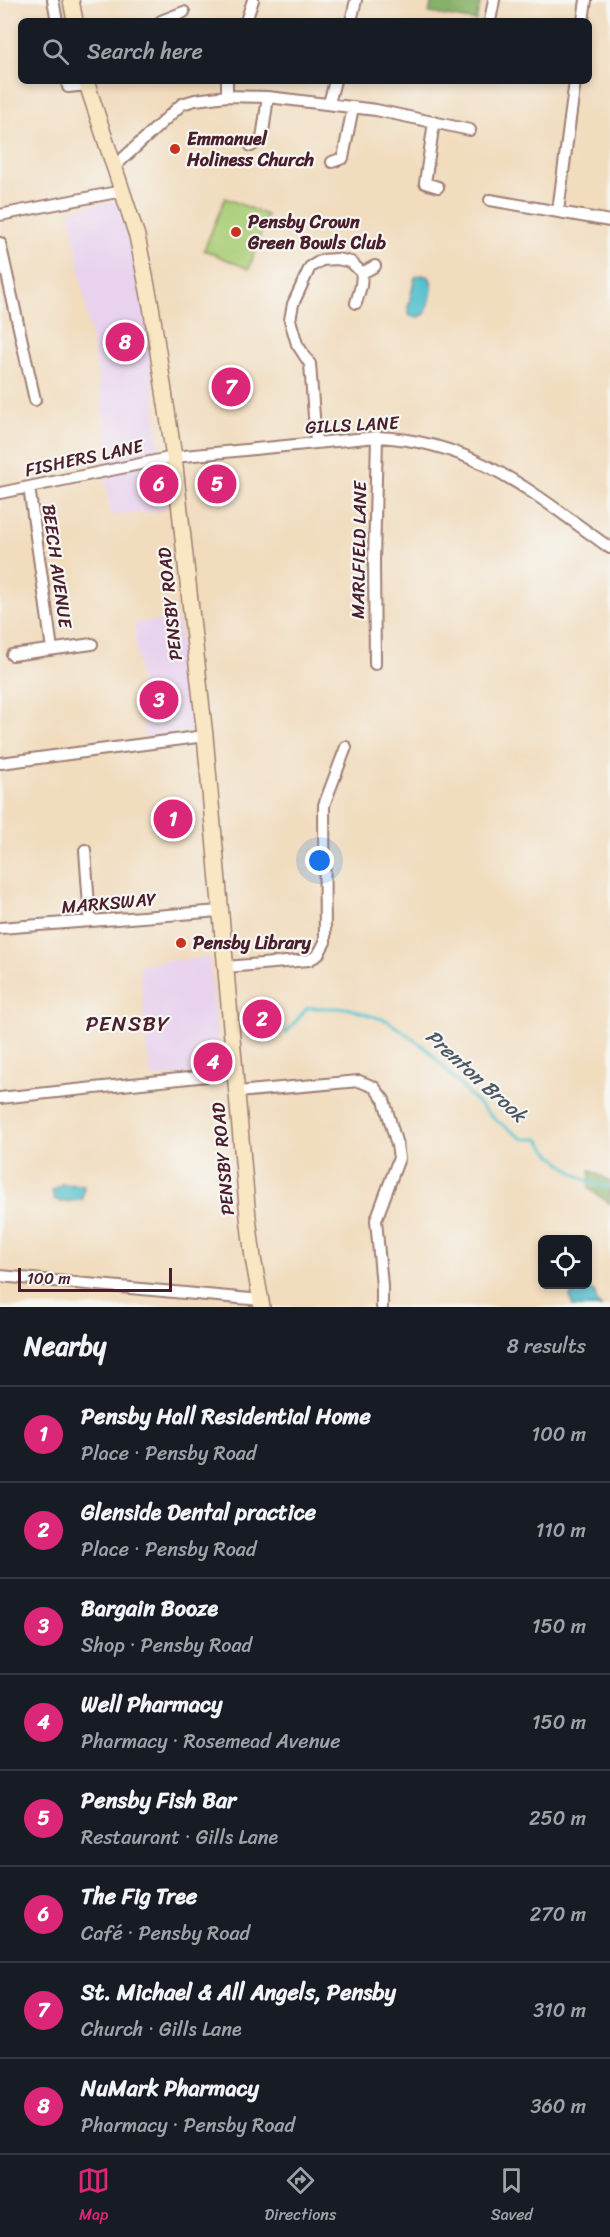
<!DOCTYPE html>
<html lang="en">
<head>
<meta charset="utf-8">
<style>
  :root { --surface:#171b24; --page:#20242c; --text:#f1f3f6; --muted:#9ea1a6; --line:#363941; --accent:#db2777 }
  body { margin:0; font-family:Sriracha,sans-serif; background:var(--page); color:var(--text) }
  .controls { position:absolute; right:18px; bottom:18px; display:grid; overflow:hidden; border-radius:9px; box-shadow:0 3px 9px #0003 }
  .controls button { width:54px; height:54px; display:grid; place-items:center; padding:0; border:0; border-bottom:2px solid var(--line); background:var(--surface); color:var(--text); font:30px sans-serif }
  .scale { position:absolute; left:18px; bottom:15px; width:154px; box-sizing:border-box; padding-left:6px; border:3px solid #4a1f2b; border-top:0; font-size:16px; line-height:21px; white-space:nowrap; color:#4a1f2b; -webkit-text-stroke:4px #f6f6f2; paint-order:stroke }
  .you { position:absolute; left:320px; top:861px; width:21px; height:21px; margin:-15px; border:4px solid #fff; border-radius:50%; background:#1a73e8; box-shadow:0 0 0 9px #1a73e833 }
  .badge { display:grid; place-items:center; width:39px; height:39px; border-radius:50%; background:var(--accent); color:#fff; font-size:20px; font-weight:700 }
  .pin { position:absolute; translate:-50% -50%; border:3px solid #fff; box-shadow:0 2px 6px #0006 }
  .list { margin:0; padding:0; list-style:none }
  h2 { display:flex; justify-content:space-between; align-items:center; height:78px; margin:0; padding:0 24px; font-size:26px }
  h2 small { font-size:20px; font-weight:400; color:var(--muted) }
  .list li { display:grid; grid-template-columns:39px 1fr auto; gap:18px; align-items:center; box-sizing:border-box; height:96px; padding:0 24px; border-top:2px solid var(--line) }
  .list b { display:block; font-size:22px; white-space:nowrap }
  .list p { margin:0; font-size:20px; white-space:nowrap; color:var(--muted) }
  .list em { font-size:20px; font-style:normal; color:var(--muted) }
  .icon { flex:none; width:33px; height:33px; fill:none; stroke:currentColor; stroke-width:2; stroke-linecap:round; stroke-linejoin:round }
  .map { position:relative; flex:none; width:610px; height:1307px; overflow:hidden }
  .search { position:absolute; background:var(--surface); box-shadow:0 3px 9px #0003; left:18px; right:18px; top:18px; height:66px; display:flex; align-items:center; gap:15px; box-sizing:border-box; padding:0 21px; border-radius:9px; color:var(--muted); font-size:22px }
  .sheet { height:846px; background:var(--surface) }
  nav { display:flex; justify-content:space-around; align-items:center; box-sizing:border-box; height:84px; border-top:2px solid var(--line); background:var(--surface); font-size:16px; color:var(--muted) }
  nav a { display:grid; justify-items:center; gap:3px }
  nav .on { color:var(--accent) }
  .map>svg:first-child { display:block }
  .built { fill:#e8d2ee }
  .green { fill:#aace77; stroke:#7a7651; stroke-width:1.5 }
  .forest { fill:#87b168; stroke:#68684a; stroke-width:1.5 }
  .water { fill:#54c1ce; stroke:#4f707c; stroke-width:1.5 }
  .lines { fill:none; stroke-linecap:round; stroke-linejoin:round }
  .stream { stroke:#54c1ce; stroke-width:3 }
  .minor-casing { stroke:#9e7e74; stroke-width:14 }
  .secondary-casing { stroke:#9e7e74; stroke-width:18 }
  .minor { stroke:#fff; stroke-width:10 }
  .secondary { stroke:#f9e7c3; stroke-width:15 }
  .poi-dot { fill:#c8321e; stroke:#f6f6f2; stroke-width:2 }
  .labels { text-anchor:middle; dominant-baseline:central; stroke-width:4.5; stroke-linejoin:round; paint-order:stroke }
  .poi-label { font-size:18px; font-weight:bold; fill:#4a1f2b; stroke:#f6f6f2; text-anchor:start }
  .street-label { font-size:18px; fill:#4a1f2b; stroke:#f6f6f2 }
  .water-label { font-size:20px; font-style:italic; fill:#4e5864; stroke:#f6f6f2 }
  .quarter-label { font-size:21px; letter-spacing:1.5px; fill:#4a1f2b; stroke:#f6f6f2 }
</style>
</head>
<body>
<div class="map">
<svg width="610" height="1307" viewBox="0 0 610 1307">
  <rect width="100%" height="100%" fill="#f6f6f2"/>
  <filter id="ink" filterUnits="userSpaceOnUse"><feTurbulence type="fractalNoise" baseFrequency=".0167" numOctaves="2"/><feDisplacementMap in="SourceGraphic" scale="12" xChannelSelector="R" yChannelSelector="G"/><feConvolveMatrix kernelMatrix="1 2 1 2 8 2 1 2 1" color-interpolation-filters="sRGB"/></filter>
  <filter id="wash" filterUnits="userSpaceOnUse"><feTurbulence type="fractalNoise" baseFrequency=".008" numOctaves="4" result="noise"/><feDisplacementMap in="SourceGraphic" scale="24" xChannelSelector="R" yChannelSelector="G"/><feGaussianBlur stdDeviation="1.35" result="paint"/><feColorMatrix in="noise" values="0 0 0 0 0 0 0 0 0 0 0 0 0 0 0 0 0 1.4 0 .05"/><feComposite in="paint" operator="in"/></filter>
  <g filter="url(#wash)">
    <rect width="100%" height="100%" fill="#f1dcbd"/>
    <!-- built -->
    <path class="built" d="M119,200L144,300L166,510L111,516L105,478L114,476L70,210Z
      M178,619L192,731L145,738L134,623Z
      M209,957L221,1070L151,1078L139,964Z"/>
    <!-- green -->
    <path class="green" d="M225,198L267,215L249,269L204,250Z"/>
    <!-- forest -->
    <path class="forest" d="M432,0H481L476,21L429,13Z
      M590,1170L610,1181V1204L589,1189Z"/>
    <!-- water -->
    <path class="water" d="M422,275L429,277C436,288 429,302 425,314L419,317L410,316L408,308L415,277Z
      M62,1184L84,1185L82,1200L62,1202L54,1199L52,1191Z
      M582,1287L594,1291L598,1305L602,1307H573L570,1296Z"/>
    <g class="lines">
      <!-- stream -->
      <path class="stream" d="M286,1033L307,1008H346L388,1021L427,1049L471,1097L497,1121L523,1139H539C551,1158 586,1187 610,1187"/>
    </g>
  </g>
  <g filter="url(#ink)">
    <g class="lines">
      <!-- minor casing -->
      <g class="minor-casing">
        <path id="minor" d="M53,0L57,21
          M161,21L184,12
          M246,21L253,0
          M351,21L356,0
          M490,21L494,0
          M583,21L586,0
          M67,81L68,87L87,85
          M227,96L268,97L376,110L470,130
          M329,103L335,81
          M434,122L425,183L438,187
          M251,146L262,139L268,97
          M332,162L343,158L353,107
          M115,166L182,104L195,100L227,96V81
          M490,200L610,221
          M558,211L575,81
          M0,215L122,191
          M0,243L35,400
          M362,273L375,266
          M316,443L310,364L297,344L290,320L293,304L310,267L322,260L337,259L351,262L362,273L361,286L356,303
          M29,487L52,649
          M0,493L174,457L377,437C475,441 534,494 610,548
          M12,655L92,644
          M375,664L374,561L377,437
          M1,763L205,736
          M85,850L90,920
          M0,928L220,911
          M226,967L309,960L318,955L325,942L324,805L346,747
          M237,1092L359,1081L374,1087L384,1100L397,1145L399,1158L376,1220L382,1286V1307
          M0,1098L236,1073
          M0,1276L261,1300"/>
      </g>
      <!-- secondary casing -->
      <g class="secondary-casing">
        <path id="secondary" d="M71,0L75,21
          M86,81L137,236L151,306L174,457L205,736L248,1217L253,1258L262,1307"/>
      </g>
      <!-- minor -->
      <use href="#minor" class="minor"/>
      <!-- secondary -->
      <use href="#secondary" class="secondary"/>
    </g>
  </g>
  <!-- markers -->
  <g class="poi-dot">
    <circle cx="175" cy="149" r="6"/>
    <circle cx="236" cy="232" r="6"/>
    <circle cx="181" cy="943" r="6"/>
  </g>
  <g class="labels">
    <!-- poi labels -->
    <g class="poi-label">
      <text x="187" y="139">Emmanuel<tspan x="187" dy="21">Holiness Church</tspan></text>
      <text x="248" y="222">Pensby Crown<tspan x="248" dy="21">Green Bowls Club</tspan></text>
      <text x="193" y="943">Pensby Library</text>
    </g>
    <!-- street labels -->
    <g class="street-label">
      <text transform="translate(352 425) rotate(-3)">GILLS LANE</text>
      <text transform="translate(84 458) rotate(-12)">FISHERS LANE</text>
      <text transform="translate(359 550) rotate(-89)">MARLFIELD LANE</text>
      <text transform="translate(57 566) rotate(82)">BEECH AVENUE</text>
      <text transform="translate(170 604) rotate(-96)">PENSBY ROAD</text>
      <text transform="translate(109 903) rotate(-5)">MARKSWAY</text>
      <text transform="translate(223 1159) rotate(-95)">PENSBY ROAD</text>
    </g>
    <!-- water labels -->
    <g class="water-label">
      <text transform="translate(476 1076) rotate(42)">Prenton Brook</text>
    </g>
    <!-- quarter labels -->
    <g class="quarter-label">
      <text x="128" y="1024">PENSBY</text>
    </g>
  </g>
</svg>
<div class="controls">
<button><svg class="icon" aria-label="locate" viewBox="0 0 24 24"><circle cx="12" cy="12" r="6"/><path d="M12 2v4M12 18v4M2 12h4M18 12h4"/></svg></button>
</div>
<div class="scale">100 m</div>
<div class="you"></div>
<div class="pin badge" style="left:173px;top:819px">1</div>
<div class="pin badge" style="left:262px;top:1019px">2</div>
<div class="pin badge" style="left:159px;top:700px">3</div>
<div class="pin badge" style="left:213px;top:1062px">4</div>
<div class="pin badge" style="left:217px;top:484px">5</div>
<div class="pin badge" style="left:159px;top:484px">6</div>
<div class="pin badge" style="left:231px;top:387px">7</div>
<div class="pin badge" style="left:125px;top:342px">8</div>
<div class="search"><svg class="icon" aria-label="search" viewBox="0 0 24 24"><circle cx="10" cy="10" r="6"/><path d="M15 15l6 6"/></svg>Search here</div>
</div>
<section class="sheet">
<h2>Nearby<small>8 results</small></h2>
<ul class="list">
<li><span class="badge">1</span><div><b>Pensby Hall Residential Home</b><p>Place · Pensby Road</p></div><em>100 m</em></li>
<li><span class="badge">2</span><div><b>Glenside Dental practice</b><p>Place · Pensby Road</p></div><em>110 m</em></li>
<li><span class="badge">3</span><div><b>Bargain Booze</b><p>Shop · Pensby Road</p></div><em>150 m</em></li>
<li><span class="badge">4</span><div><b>Well Pharmacy</b><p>Pharmacy · Rosemead Avenue</p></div><em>150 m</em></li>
<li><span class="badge">5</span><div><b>Pensby Fish Bar</b><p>Restaurant · Gills Lane</p></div><em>250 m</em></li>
<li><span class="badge">6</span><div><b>The Fig Tree</b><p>Café · Pensby Road</p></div><em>270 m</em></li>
<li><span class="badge">7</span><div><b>St. Michael &amp; All Angels, Pensby</b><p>Church · Gills Lane</p></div><em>310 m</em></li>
<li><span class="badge">8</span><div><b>NuMark Pharmacy</b><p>Pharmacy · Pensby Road</p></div><em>360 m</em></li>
</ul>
</section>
<nav>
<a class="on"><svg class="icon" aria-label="map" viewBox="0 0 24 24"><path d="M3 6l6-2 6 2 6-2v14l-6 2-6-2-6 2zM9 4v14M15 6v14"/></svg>Map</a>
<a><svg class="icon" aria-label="directions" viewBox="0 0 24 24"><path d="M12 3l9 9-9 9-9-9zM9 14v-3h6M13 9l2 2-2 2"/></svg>Directions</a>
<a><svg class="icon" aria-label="saved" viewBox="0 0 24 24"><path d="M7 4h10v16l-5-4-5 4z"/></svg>Saved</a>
</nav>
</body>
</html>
